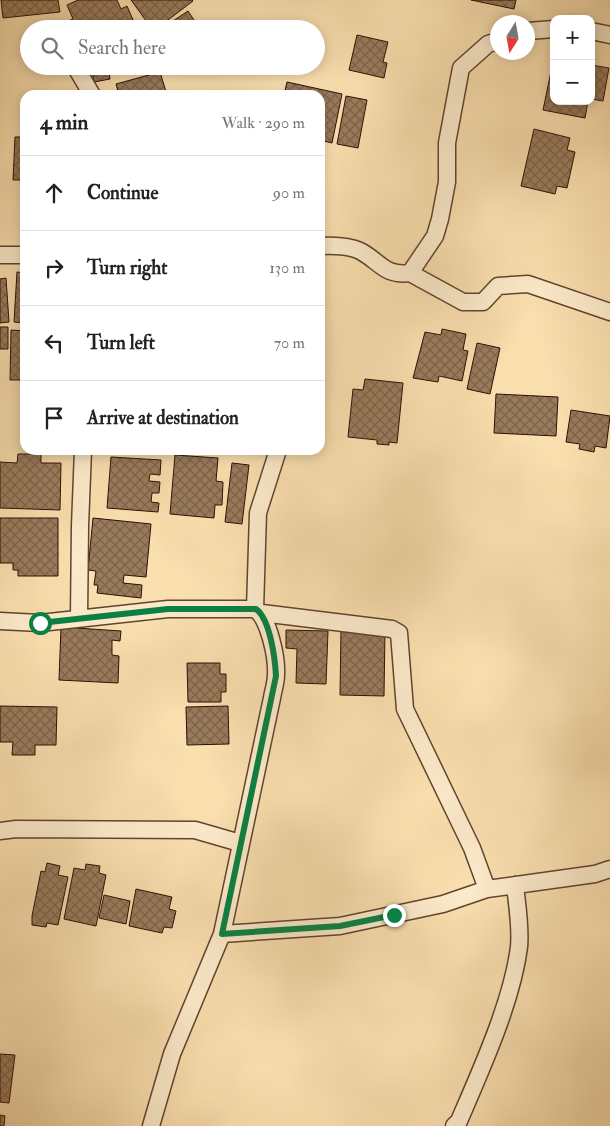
<!DOCTYPE html>
<html lang="en">
<head>
<meta charset="utf-8">
<style>
  :root { --surface:#fff; --page:#f2f2f2; --text:#222; --muted:#767676; --line:#e0e0e0 }
  body { margin:0; font-family:"IM FELL Double Pica",serif; background:var(--page); color:var(--text) }
  .controls { position:absolute; right:15px; top:15px; display:grid; overflow:hidden; border-radius:10px; box-shadow:0 2px 12px #0003 }
  .controls button { width:45px; height:45px; display:grid; place-items:center; padding:0; border:0; border-bottom:1px solid var(--line); background:var(--surface); color:var(--text); font:25px sans-serif }
  .compass { position:absolute; left:490px; top:15px; width:45px; height:45px; border-radius:50%; background:var(--surface); box-shadow:0 2px 12px #0003; rotate:191deg }
  .stop { position:absolute; width:15px; height:15px; margin:-11px; border:4px solid #0b8043; border-radius:50%; background:#fff }
  .stop.end { background:#0b8043; border-color:#fff; box-shadow:0 1px 5px #0008 }
  .list { margin:0; padding:0; list-style:none }
  h2 { display:flex; justify-content:space-between; align-items:center; height:65px; margin:0; padding:0 20px; font-size:21px }
  h2 small { font-size:16px; font-weight:400; color:var(--muted) }
  .list li { display:grid; grid-template-columns:32px 1fr auto; gap:15px; align-items:center; box-sizing:border-box; height:75px; padding:0 20px; border-top:1px solid var(--line) }
  .list b { display:block; font-size:19px; white-space:nowrap }
  .list em { font-size:16px; font-style:normal; color:var(--muted) }
  .icon { flex:none; width:28px; height:28px; fill:none; stroke:currentColor; stroke-width:2; stroke-linecap:round; stroke-linejoin:round }
  .map { position:relative; flex:none; width:610px; height:1126px; overflow:hidden }
  .search { position:absolute; background:var(--surface); box-shadow:0 2px 12px #0003; left:20px; top:20px; width:305px; height:55px; display:flex; align-items:center; gap:12px; box-sizing:border-box; padding:0 18px; border-radius:28px; color:var(--muted); font-size:19px }
  .panel { position:absolute; background:var(--surface); box-shadow:0 2px 12px #0003; left:20px; top:90px; width:305px; height:365px; border-radius:15px }
  .map>svg:first-child { display:block }
  .building { fill:url(#building-cross-hatch); stroke:#300f04 }
  .lines { fill:none; stroke-linecap:round; stroke-linejoin:round }
  .minor-casing { stroke:#62432e; stroke-width:19 }
  .minor { stroke:#fbeaca; stroke-width:16 }
  .route { stroke:#0b8043; stroke-width:6 }
</style>
</head>
<body>
<div class="map">
<svg width="610" height="1126" viewBox="0 0 610 1126">
  <defs>
    <pattern id="building-cross-hatch" width="8" height="8" patternUnits="userSpaceOnUse" patternTransform="scale(1.25)"><rect width="8" height="8" fill="#997b5c"/><path d="M0 0l8 8M0 8l8-8" fill="none" stroke="#7d634a"/></pattern>
  </defs>
  <rect width="100%" height="100%" fill="#f9deae"/>
  <filter id="stains"><feTurbulence type="fractalNoise" baseFrequency=".004" numOctaves="4"/><feColorMatrix values="0 0 0 0 .2 0 0 0 0 .09 0 0 0 0 .02 0 0 0 .5 -.17"/></filter>
  <radialGradient id="worn" r=".72"><stop offset=".6" stop-color="#630" stop-opacity="0"/><stop offset="1" stop-color="#630" stop-opacity=".3"/></radialGradient>
  <!-- building -->
  <path class="building" d="M1,0H58L60,12L3,18Z
    M78,0H117L121,9L127,6L137,29H71L68,21L73,19L67,5Z
    M131,0H192L193,1L156,29H152Z
    M471,0H516L514,9Z
    M188,11L200,29H161Z
    M357,35L388,42L383,62L387,63L384,78L349,70Z
    M554,57V101H588L585,118L543,110Z
    M591,65L609,68L603,101L591,99Z
    M91,66H150L109,73L110,79L94,82Z
    M160,72L167,95H119L116,84Z
    M287,82L342,94L332,143L320,140V95H284Z
    M346,96L367,100L358,148L337,144Z
    M534,129L570,138L567,150L575,152L567,188L557,186L555,194L521,186Z
    M15,137H25V180H13Z
    M17,272L25,273V323L14,322Z
    M6,278L9,322L0,323V279Z
    M0,327H8V349H0Z
    M442,329L466,334L463,350L468,351L462,381L439,376L438,382L413,378L425,332L441,335Z
    M11,330L25,331V380H10Z
    M477,343L500,348L490,394L467,389Z
    M365,379L403,383L397,443L389,442V445L377,444V440L348,437L353,389L363,390Z
    M496,394L558,397L556,436L494,433Z
    M571,410L610,416L606,448L595,446L594,452L579,449L580,444L566,442Z
    M18,454H41V463H61L60,510L0,508V462L17,463Z
    M175,455L218,458L216,481L223,482L222,505H215L214,518L170,514Z
    M111,457L161,460L160,475L150,474L149,481L160,482L159,493H152L151,502L159,503L158,512L107,508Z
    M232,463L249,465L242,524L225,522Z
    M0,518H58V576H18V570H13V563H0Z
    M93,518L151,524L146,577L124,575L123,583L142,585L141,598L97,593L98,585H94L96,571L88,570Z
    M61,627L121,631L120,641L112,640V655L119,656L118,683L59,680Z
    M341,628L385,629L384,696L340,695Z
    M286,630L328,631L326,684L296,683L297,649L286,648Z
    M187,663H220V674H226V692H221V702H188Z
    M0,706L57,707L56,745H35V755H12L13,742H0Z
    M228,706L229,744L187,745L186,707Z
    M47,863L60,866L58,875L68,877L58,925L47,923L46,927L32,925V916L41,871L45,872Z
    M86,864L100,866L99,873L106,875L96,926L64,919L74,868L85,870Z
    M136,889L172,897L169,909L176,911L172,928L164,927L162,933L129,926Z
    M104,895L130,901L126,924L99,918Z
    M0,1054L15,1055L9,1103L0,1102Z
    M0,1115L5,1116L4,1126H0Z"/>
  <g class="lines">
    <!-- minor casing -->
    <g class="minor-casing">
      <path id="minor" d="M528,31L554,29
        M591,31L610,35
        M75,66L92,95
        M320,246C332,245 352,246 362,252C381,263 385,276 410,273L435,236L440,219L447,182V143L461,68L488,44L498,41
        M0,255H25
        M410,273L463,302H483L498,286L528,284L610,312
        M262,613L392,629L399,633L405,709L472,848L487,889
        M79,617L80,526L83,450
        M0,621L40,623L168,609H255
        M0,831L16,829L195,830L240,843
        M222,934L340,926L443,904L487,889L595,874L610,869
        M151,1126L172,1054L222,934L272,698C273,691 276,683 276,675C277,658 269,618 255,609L258,513L278,450
        M454,1126L459,1121C481,1070 512,1002 519,947C521,927 517,905 515,885"/>
    </g>
    <!-- minor -->
    <use href="#minor" class="minor"/>
  </g>
  <g class="lines">
    <!-- route -->
    <path class="route" d="M40,623L168,609H256C270,619 275,658 276,676L222,934L340,926L394,915"/>
  </g>
  <rect width="100%" height="100%" filter="url(#stains)"/>
  <rect width="100%" height="100%" fill="url(#worn)"/>
</svg>
<div class="controls">
<button>+</button>
<button>−</button>
</div>
<svg class="compass" viewBox="-18 -18 36 36"><path d="M0-13l5 13h-10z" fill="#e53935"/><path d="M0 13l5-13h-10z" fill="#767676"/></svg>
<div class="stop" style="left:40px;top:623px"></div>
<div class="stop end" style="left:394px;top:915px"></div>
<div class="search"><svg class="icon" aria-label="search" viewBox="0 0 24 24"><circle cx="10" cy="10" r="6"/><path d="M15 15l6 6"/></svg>Search here</div>
<section class="panel">
<h2>4 min<small>Walk · 290 m</small></h2>
<ul class="list">
<li><svg class="icon" aria-label="ahead" viewBox="0 0 24 24"><path d="M12 20V5M6 11l6-6 6 6"/></svg><div><b>Continue</b></div><em>90 m</em></li>
<li><svg class="icon" aria-label="right" viewBox="0 0 24 24"><path d="M7 20v-9h11M14 6l5 5-5 5"/></svg><div><b>Turn right</b></div><em>130 m</em></li>
<li><svg class="icon" aria-label="left" viewBox="0 0 24 24"><path d="M17 20v-9H6M10 6l-5 5 5 5"/></svg><div><b>Turn left</b></div><em>70 m</em></li>
<li><svg class="icon" aria-label="arrive" viewBox="0 0 24 24"><path d="M6 21V4h12l-3 4 3 4H6"/></svg><div><b>Arrive at destination</b></div></li>
</ul>
</section>
</div>
</body>
</html>
